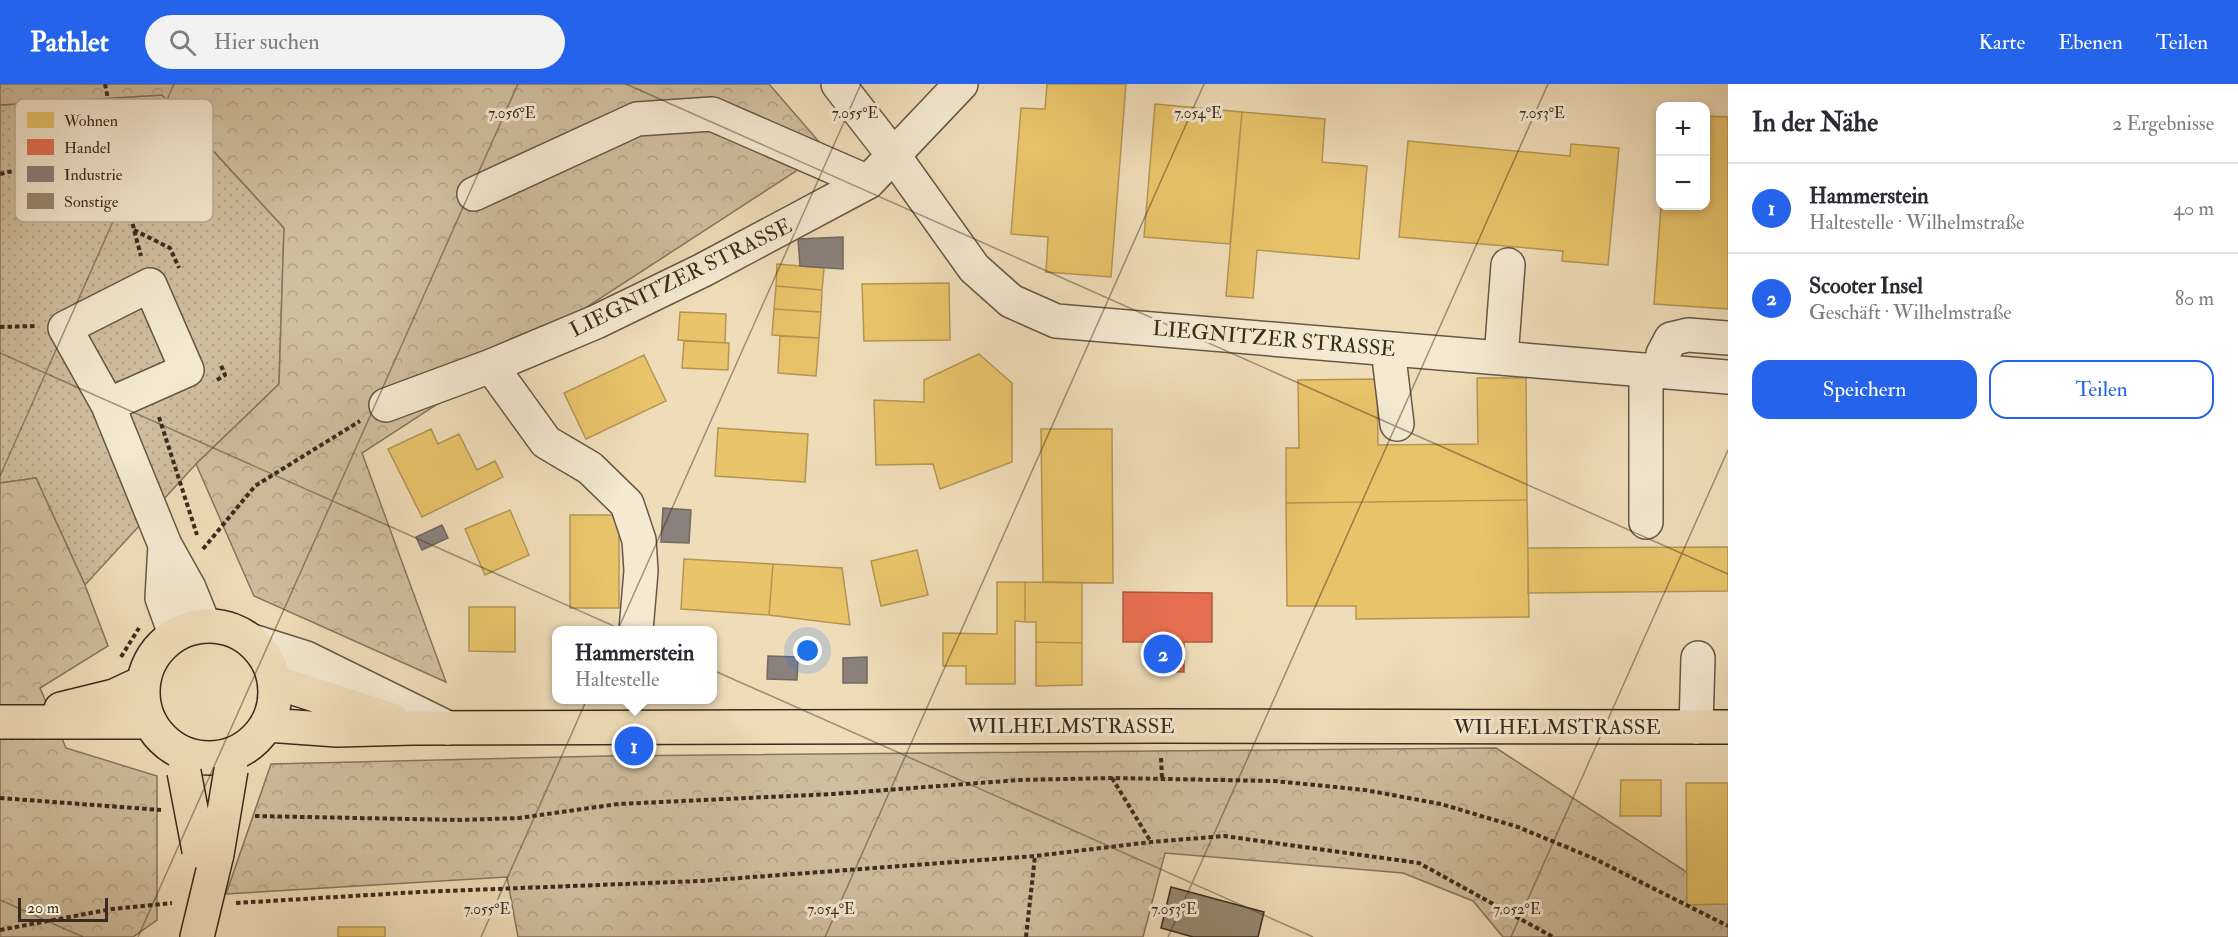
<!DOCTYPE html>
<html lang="de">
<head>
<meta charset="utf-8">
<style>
  :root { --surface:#fff; --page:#f2f2f3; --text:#2b2b33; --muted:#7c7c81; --line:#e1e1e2; --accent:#2563eb }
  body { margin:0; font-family:"IM FELL Double Pica",serif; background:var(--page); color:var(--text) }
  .controls { position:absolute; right:18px; top:18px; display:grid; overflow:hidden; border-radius:12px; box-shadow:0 3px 9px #0003 }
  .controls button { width:54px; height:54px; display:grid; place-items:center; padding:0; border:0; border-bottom:2px solid var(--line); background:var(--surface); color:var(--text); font:30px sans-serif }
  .scale { position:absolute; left:18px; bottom:15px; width:90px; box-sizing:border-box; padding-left:6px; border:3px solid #382c1e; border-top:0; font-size:16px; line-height:21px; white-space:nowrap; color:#382c1e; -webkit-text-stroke:4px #f5e9d2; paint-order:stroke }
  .you { position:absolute; left:808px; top:567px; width:21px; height:21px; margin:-15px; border:4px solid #fff; border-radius:50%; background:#1a73e8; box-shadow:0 0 0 9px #1a73e833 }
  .badge { display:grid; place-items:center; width:39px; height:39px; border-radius:50%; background:var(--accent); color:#fff; font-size:20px; font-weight:700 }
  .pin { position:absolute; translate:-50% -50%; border:3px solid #fff; box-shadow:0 2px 6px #0006 }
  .popup { position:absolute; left:552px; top:542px; width:165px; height:78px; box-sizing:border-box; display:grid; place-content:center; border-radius:12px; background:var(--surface); filter:drop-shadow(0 2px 4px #0005); font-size:20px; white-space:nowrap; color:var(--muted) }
  .popup b { font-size:22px; color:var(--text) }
  .popup::after { content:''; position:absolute; left:50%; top:100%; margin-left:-12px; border:12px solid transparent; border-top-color:var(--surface) }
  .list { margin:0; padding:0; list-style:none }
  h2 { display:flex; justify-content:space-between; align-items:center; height:78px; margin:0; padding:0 24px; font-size:26px }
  h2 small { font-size:20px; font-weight:400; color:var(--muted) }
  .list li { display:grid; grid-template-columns:39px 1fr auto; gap:18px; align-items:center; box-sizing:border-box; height:90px; padding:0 24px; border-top:2px solid var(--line) }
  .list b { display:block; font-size:22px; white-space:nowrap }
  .list p { margin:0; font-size:20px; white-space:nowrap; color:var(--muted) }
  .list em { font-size:20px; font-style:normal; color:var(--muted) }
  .actions { display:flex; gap:12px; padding:18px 24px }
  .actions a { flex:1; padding:14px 0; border:2px solid var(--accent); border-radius:18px; text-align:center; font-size:21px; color:var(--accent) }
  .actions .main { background:var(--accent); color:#fff }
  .icon { flex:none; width:33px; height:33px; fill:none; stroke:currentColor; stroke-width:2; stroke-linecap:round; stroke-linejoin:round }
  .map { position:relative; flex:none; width:1728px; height:853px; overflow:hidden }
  header { display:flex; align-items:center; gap:36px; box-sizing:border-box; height:84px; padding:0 30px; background:var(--accent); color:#fff }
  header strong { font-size:28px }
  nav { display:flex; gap:33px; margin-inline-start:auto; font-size:21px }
  .search { width:420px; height:54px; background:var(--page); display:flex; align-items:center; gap:15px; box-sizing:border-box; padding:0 21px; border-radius:33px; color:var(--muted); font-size:22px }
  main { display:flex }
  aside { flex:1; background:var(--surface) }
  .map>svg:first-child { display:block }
  .grass { fill:url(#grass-dots); stroke:#84765e; stroke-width:1.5 }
  .forest { fill:url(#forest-crowns); stroke:#84765e; stroke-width:1.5 }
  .homes { fill:#e9c46a; stroke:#b49653; stroke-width:1.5 }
  .shops { fill:#e76f51; stroke:#b25b42; stroke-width:1.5 }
  .industry { fill:#8a817c; stroke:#716860; stroke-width:1.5 }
  .building { fill:#97886f; stroke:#382c1e; stroke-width:1.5 }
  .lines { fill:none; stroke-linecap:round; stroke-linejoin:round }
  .minor-casing { stroke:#665845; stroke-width:36 }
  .major-casing { stroke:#382c1e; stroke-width:36 }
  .path { stroke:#382c1e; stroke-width:4; stroke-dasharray:4.5 3; stroke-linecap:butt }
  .minor { stroke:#f5e9d2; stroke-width:33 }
  .major { stroke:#efddb9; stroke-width:33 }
  .major-bridge-casing { stroke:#382c1e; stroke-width:36; stroke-linecap:butt }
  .major-bridge { stroke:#efddb9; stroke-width:33 }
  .ticks { fill:none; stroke:#382c1e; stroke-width:1.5; stroke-opacity:0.45 }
  .labels { text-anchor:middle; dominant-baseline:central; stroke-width:6; stroke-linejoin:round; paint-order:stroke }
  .street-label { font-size:21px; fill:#382c1e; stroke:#f5e9d2 }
  .key { fill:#f5e9d2; stroke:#bcb09c; stroke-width:1.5 }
  .key-label { font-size:16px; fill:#382c1e }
  .ticks-label { font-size:15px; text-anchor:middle; fill:#382c1e; stroke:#f5e9d2; stroke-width:6; stroke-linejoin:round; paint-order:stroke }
</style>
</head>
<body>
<header>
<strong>Pathlet</strong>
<div class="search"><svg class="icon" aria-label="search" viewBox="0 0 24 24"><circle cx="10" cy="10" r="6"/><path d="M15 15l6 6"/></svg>Hier suchen</div>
<nav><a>Karte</a><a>Ebenen</a><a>Teilen</a></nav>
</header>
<main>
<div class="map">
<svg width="1728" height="853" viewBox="0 0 1728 853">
  <defs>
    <pattern id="grass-dots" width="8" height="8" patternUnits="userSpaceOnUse" patternTransform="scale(1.5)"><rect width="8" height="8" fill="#d0bf9f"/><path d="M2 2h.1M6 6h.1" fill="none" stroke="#b3a488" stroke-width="1.8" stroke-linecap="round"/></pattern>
    <pattern id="forest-crowns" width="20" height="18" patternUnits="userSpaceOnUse" patternTransform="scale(1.5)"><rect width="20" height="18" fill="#d0bf9f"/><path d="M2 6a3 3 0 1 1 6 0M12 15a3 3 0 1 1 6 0" fill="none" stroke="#b3a488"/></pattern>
  </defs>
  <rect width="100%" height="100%" fill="#efddb9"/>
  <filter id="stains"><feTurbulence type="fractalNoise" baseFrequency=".00333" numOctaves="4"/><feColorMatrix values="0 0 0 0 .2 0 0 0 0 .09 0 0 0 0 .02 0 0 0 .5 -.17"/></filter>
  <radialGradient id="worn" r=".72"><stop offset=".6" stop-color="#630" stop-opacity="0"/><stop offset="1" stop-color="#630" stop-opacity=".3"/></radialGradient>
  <!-- grass -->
  <path class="grass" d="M162,11L284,144L279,300L196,380L85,501L36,394L0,399V21Z"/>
  <!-- forest -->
  <path class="forest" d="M0,0H769L827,67L362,369L446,598L254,512L196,380L279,300L284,144L162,11L0,21Z
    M36,394L85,501L108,562L40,604L66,664L157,692V836L133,853H0V399Z
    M1496,664L1728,815V853H1503L1473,817L1403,789L1165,769L1143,853H518L507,793L226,810L271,680L607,672Z"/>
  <!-- homes -->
  <path class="homes" d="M1047,0H1126L1111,193L1046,188L1048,153L1011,150L1021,24L1045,25Z
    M1155,20L1242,28L1230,160L1144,153Z
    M1242,28L1325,35L1322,78L1367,82L1359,175L1257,166L1253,214L1226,212Z
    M1706,32L1728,33V225L1654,220L1661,122H1706Z
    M1408,57L1570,72L1571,60L1619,64L1608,181L1562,177L1563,167L1399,153Z
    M777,180L824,184L822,206L776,202Z
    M949,199L950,256L864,257L862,200Z
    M776,202L822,206L821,228L774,225Z
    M774,225L821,228L819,254L772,251Z
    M680,228L726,230L725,259L678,256Z
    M780,252L819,254L816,292L778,289Z
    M684,257L729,259L728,286L682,284Z
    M979,270L1012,299V378L940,405L933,380L876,381L874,316L924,318V296Z
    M644,271L666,317L586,355L564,309Z
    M1477,294H1526L1527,416L1286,419V364H1299L1298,296L1377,295L1378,361L1478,360Z
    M718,344L808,350L805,398L715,392Z
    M431,345L438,360L459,350L477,386L495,377L503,393L422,433L388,365Z
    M1041,345H1112L1113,499L1043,498Z
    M1527,416L1529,533L1356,535V522H1287L1286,419Z
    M510,426L529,471L485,491L465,445Z
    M570,431H619V524H570Z
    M1728,463V507L1528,509V464Z
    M917,466L928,511L881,522L871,477Z
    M684,475L773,480L769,531L681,525Z
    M773,480L842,484L850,541L769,531Z
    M997,498H1025V538L1015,537V600H966V582H943V549L997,550Z
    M1025,498L1082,499V559L1036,558V538H1025Z
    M469,523H515V568L469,567Z
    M1036,558L1082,559V601L1036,602Z
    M1621,696H1661V732H1620Z
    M1686,699H1728V820L1687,821Z
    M338,843H385V853H338Z"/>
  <!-- shops -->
  <path class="shops" d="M1123,508L1212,509V558H1184V588L1152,587L1151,558H1123Z"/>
  <!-- industry -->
  <path class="industry" d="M843,153V185L800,182L798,155Z
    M663,424L691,426L689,459L661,458Z
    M442,441L448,454L422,466L416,453Z
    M768,572L798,573L797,596L767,595Z
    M867,573V599H843V574Z"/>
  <!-- building -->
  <path class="building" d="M1171,803L1264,828L1258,853H1193L1161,844Z"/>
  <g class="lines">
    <!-- minor casing -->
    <g class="minor-casing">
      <path id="minor" d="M838,0L894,72L974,184L1011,217L1056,237L1728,293
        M474,110L637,35L712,30L868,98
        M1388,265L1397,340
        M1501,274L1508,181
        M491,282L546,358L590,384L627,420L639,456L641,487L636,546
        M1661,287L1663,270L1671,255L1688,251L1728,254
        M108,321L187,286L150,201L65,244L108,321L165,461L189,504L204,541
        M386,321L491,282L596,238L703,186L868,98L961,0
        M1646,438V286
        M165,461L162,514L175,550
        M252,557L306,574L448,644
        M1696,643L1698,574"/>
    </g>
    <!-- major casing -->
    <g class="major-casing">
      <path id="major" d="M143 608a66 66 0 1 1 132 0a66 66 0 1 1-132 0Z
        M275,598L392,636
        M61,625L114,612L142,599
        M0,638H149
        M267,641L337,646L413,644L1161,642L1728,643
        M197,853L217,770"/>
    </g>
    <!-- path -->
    <path class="path" d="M105,0L134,146L141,172
      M0,90L117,62
      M134,146L170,164L179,184
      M0,243L35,242
      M217,296L225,291L220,279
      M159,333L197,451
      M203,465L255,402L360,337
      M121,573L139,544
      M1161,674L1162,694
      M1112,694L1151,758
      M0,714L161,726
      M255,732L460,736L519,734L618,720L833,710L1019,696L1112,694L1274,697L1365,706L1441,720L1518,743L1595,775L1728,842
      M236,819L419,808L700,797L1035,772L1151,758L1224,752L1419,779L1553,853
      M0,846L112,825L172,819
      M1026,853L1035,772"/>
    <!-- minor -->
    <use href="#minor" class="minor"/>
    <!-- major -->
    <use href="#major" class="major"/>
    <!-- major-bridge casing -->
    <g class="major-bridge-casing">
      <path id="major-bridge" d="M184,688L199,767
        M217,770L231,686"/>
    </g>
    <!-- major-bridge -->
    <use href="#major-bridge" class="major-bridge"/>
  </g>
  <!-- ticks -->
  <path class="ticks" d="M626,0L1728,490M0,269L1313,853M0,392L174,0M0,816L83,853M138,853L518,0M481,853L861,0M825,853L1204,0M1168,853L1548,0M1511,853L1728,366"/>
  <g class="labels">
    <!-- street labels -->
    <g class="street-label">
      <text transform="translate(681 194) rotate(-26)">LIEGNITZER STRASSE</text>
      <text transform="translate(1274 255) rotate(5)">LIEGNITZER STRASSE</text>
      <text x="1071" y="642">WILHELMSTRASSE</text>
      <text x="1557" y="643">WILHELMSTRASSE</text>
    </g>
  </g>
  <!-- legend -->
  <rect x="15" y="15" width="198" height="123" rx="9" class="key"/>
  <rect x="27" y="28" width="27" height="16" fill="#e9c46a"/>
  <rect x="27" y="55" width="27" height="16" fill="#e76f51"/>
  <rect x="27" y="82" width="27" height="16" fill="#8a817c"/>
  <rect x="27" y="109" width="27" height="16" fill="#97886f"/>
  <g class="key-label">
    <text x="64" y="42">Wohnen</text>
    <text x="64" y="69">Handel</text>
    <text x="64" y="96">Industrie</text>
    <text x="64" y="123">Sonstige</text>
  </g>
  <g class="ticks-label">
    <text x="512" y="34">7.056°E</text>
    <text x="855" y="34">7.055°E</text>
    <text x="1198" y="34">7.054°E</text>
    <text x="1542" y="34">7.053°E</text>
    <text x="487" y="830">7.055°E</text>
    <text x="831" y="830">7.054°E</text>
    <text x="1174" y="830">7.053°E</text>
    <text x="1517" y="830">7.052°E</text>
  </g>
  <rect width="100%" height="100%" filter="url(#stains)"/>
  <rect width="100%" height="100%" fill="url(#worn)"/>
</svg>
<div class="controls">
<button>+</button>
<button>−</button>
</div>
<div class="scale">20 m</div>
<div class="you"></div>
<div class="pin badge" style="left:634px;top:662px">1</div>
<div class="popup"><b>Hammerstein</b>Haltestelle</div>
<div class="pin badge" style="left:1163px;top:570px">2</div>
</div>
<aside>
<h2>In der Nähe<small>2 Ergebnisse</small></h2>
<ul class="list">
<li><span class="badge">1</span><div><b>Hammerstein</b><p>Haltestelle · Wilhelmstraße</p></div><em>40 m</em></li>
<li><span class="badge">2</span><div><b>Scooter Insel</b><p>Geschäft · Wilhelmstraße</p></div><em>80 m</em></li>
</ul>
<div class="actions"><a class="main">Speichern</a><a>Teilen</a></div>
</aside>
</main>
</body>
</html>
